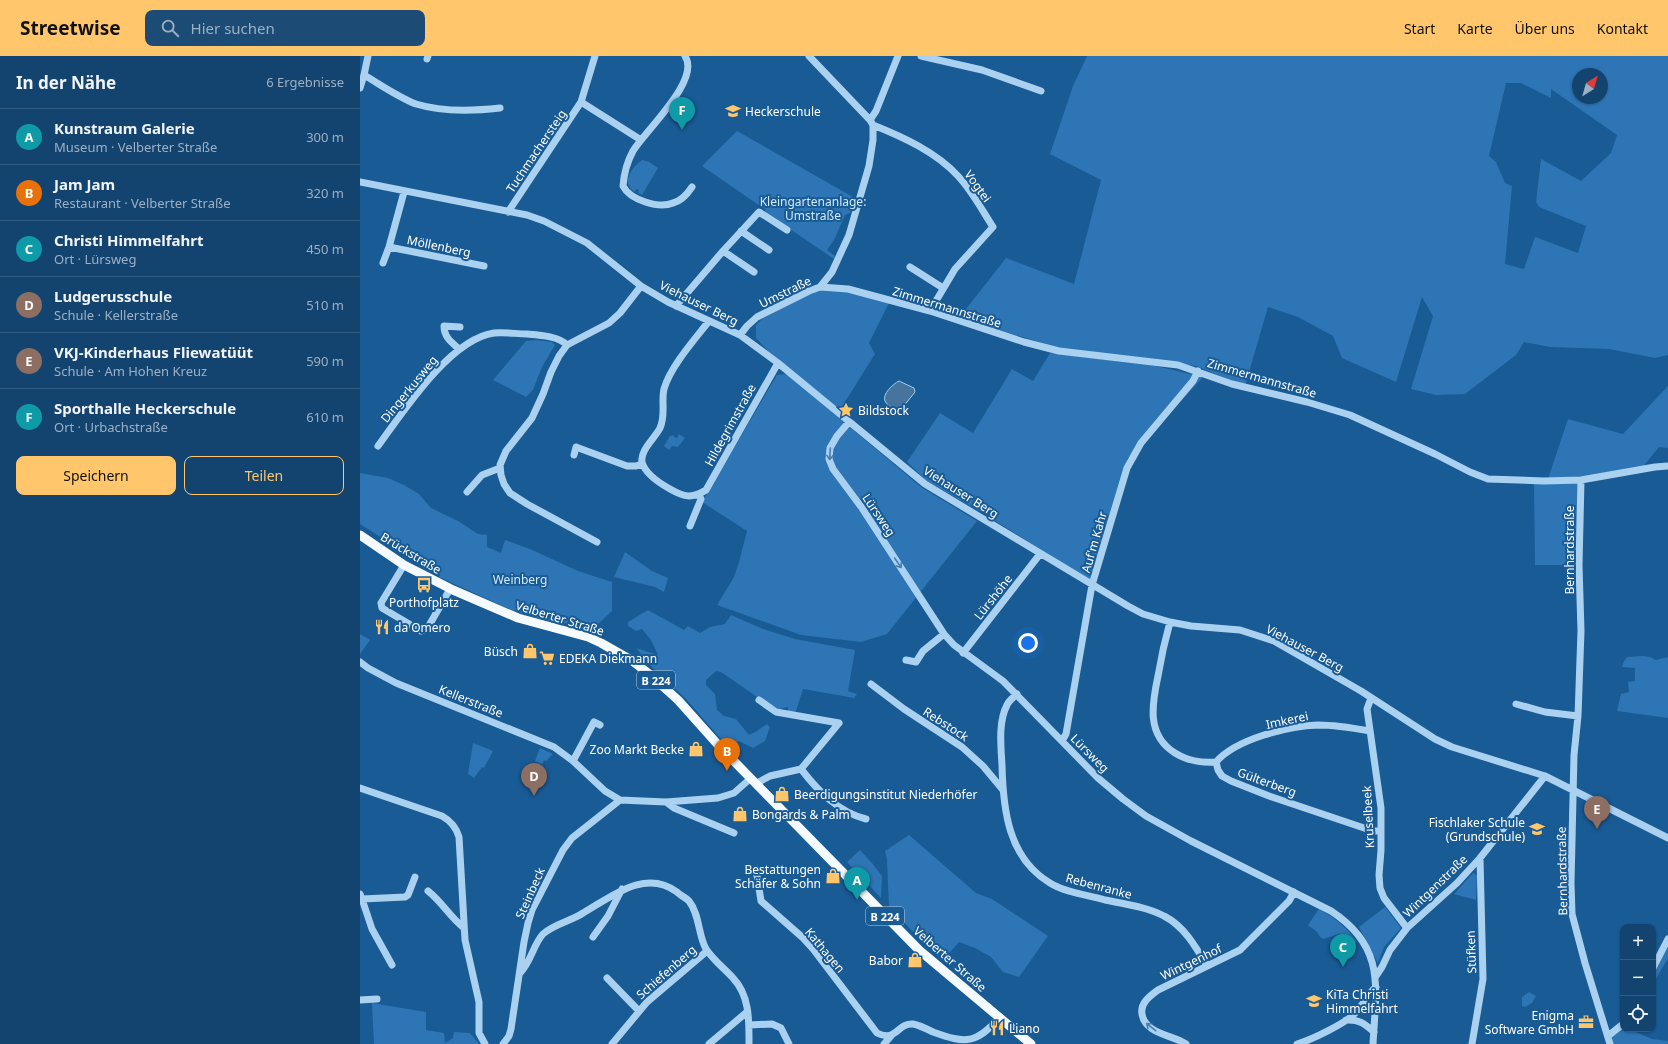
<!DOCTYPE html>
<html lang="de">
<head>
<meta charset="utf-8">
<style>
  :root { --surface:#134470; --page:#1c4b75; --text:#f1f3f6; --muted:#9db0c3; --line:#325c83; --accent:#ffc66b }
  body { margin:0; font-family:"Noto Sans",sans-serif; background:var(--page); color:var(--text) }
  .controls { position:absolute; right:12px; bottom:12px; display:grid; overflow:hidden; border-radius:8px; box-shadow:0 1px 3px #0004 }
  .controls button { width:36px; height:36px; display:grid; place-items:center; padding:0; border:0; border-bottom:1px solid var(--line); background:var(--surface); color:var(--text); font:20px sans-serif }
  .compass { position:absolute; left:1212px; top:12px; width:36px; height:36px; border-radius:50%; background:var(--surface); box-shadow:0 1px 3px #0004; rotate:37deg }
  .you { position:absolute; left:668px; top:587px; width:14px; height:14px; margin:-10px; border:3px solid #fff; border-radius:50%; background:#1a73e8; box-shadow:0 0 0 6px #1a73e833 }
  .badge { display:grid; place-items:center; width:26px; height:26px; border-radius:50%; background:var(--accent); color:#fff; font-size:13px; font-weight:700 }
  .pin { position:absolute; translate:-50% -33px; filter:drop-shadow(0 1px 2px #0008) }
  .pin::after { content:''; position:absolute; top:21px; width:14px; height:12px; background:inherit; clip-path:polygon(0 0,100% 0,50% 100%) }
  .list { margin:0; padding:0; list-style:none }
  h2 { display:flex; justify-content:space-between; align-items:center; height:52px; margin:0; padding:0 16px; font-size:17px }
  h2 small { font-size:13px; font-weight:400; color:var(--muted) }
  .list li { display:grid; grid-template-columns:26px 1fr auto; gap:12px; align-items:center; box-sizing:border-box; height:56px; padding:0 16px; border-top:1px solid var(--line) }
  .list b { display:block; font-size:15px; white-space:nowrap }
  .list p { margin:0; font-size:13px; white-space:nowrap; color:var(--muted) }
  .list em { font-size:13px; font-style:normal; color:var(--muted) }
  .actions { display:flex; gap:8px; padding:12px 16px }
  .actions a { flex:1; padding:9px 0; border:1px solid var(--accent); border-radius:8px; text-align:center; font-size:14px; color:var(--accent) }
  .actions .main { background:var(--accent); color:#111 }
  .icon { flex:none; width:22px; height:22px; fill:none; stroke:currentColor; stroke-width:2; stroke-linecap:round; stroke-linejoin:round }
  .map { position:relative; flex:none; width:1308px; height:988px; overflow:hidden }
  header { display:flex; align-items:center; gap:24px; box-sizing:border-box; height:56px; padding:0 20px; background:var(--accent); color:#111 }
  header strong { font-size:19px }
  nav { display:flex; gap:22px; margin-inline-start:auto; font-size:14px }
  .search { width:280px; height:36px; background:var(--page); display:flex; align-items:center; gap:10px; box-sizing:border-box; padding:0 14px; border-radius:8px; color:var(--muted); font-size:15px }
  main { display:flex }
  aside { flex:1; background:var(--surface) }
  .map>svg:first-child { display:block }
  .green { fill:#2d75b4; fill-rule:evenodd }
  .water { fill:#46749d; stroke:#9ecdf2 }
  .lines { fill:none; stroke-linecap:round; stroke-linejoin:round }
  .minor { stroke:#abd1f0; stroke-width:7 }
  .major { stroke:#f5faff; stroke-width:9 }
  .oneway { stroke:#457eb0 }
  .labels { text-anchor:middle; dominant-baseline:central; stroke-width:4; stroke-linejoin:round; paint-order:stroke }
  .shield { fill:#195b95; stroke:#bacedf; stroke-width:1 }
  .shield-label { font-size:11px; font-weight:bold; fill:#fff }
  .poi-label { font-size:12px; fill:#fff; stroke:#195b95; text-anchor:start }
  .street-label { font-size:12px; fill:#fff; stroke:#195b95 }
  .park-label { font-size:12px; fill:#d2e9fb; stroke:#195b95 }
</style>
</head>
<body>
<header>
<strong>Streetwise</strong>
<div class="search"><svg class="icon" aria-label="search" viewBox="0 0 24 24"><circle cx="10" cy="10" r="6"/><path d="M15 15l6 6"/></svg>Hier suchen</div>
<nav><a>Start</a><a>Karte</a><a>Über uns</a><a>Kontakt</a></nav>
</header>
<main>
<aside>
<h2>In der Nähe<small>6 Ergebnisse</small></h2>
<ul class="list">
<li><span class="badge" style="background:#0f9aa8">A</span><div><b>Kunstraum Galerie</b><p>Museum · Velberter Straße</p></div><em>300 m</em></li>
<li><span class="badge" style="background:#e8710a">B</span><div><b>Jam Jam</b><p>Restaurant · Velberter Straße</p></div><em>320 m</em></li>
<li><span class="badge" style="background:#0f9aa8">C</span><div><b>Christi Himmelfahrt</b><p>Ort · Lürsweg</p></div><em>450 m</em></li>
<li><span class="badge" style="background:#8d6e63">D</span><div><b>Ludgerusschule</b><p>Schule · Kellerstraße</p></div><em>510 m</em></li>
<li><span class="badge" style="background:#8d6e63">E</span><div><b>VKJ-Kinderhaus Fliewatüüt</b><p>Schule · Am Hohen Kreuz</p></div><em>590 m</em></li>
<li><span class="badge" style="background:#0f9aa8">F</span><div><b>Sporthalle Heckerschule</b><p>Ort · Urbachstraße</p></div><em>610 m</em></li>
</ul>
<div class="actions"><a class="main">Speichern</a><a>Teilen</a></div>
</aside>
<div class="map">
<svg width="1308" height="988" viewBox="0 0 1308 988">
  <rect width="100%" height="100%" fill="#195b95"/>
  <!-- green -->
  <path class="green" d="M727,0H1308V299L1295,302L1249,293L1190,291L1164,286L1156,299L1105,338L1076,339L1051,333L1073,260L1062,241L1036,326L982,302L973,280L938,261L908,251L885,330L836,310L709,295L599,262L646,202L714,228L741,124L690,98L713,30ZM1218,18H1242V42H1218ZM1146,27H1161L1191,42V33L1257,79L1251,97L1221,125L1181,103L1176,146L1179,151L1226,170L1218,197L1175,181L1164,213L1145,208L1152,130L1145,127L1136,106L1129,100Z
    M377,75L493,141L492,146L494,148L490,157L485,159L474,184L467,194L475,200L474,203L405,156L406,154L342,110Z
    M282,104L289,106L298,112L282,139L278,137L279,134L276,133L275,136C260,127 272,111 282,104Z
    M459,233L487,236L529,247L509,287L515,298L480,354L410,297L396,282V269L402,263Z
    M176,284L192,286L195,289L182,311L173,334L166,341L133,324L166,285Z
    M690,297L796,310L830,318L845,319L768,402L731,525L626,459L567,425L547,406L580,357L613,377L652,313L673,325Z
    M427,318L561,431L617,465L527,578L501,586L441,579L357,549L374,521L379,506L387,475L342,446L417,319Z
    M1308,330V392L1299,391L1285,408L1284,412L1234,420L1188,423L1208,363L1263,378Z
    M319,378L325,382L318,391L312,390L309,394L304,390L310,380L314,379V381L317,382Z
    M0,417L28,422L44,429L59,438L71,452L98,465L118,478L127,479V491L141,497L145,484L170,493L218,515L252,526V555L237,569L198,567L181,563L149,553L79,521L80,519L0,468Z
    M1174,426H1220L1219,509H1175Z
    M265,496L292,515L308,522L304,536L295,531L254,521Z
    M288,554L324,574L328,570L340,577L350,571L365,568L371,559L403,573L435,583L495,594L488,635L497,638L494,642L443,633L435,658L428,656V651L416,654L361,616L356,615L346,624V629L355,638L357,654L364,660L376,663L389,679L397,675L407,668L410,671L405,685L393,692L379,685L369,692L326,643L292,611L276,592L298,599L291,584L282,573L276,575L268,570V566Z
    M0,578L10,584L0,598Z
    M1283,600L1290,601L1296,604L1308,601V662L1257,655L1261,638L1269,636L1268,626L1275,625V612L1262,611L1264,605L1267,601Z
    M113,687L133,695L124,712L122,711L114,722L108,718Z
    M180,692L193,698L186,705L184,704L182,708L175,705Z
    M549,779L616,837L632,843L688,880L659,921L643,916L631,901L615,892L599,886L583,904L561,884L529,851L527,804L525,795Z
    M500,794L512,807L522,820L521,842L487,806Z
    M1113,817L1117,819L1116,844L1094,838Z
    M1025,851L1041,872L1024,891L1018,907L999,871Z
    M959,853C975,862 986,871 997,886L991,889L986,887L979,878L963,883L960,881L957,876L948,869Z
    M1308,884V902L1293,928V913Z
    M1169,936L1176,940L1172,947L1165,951L1162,950V941Z
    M12,947L66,956V974L84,977L85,987L93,982L94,976L110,977L119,988H14Z
    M1263,970V973H1268L1292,983L1308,985V988H1251L1249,980Z"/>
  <!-- water -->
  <path class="water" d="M539,325L554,332L555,336L539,356H537C534,354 527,349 525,345C522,338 533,328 539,325Z"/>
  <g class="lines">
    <!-- minor -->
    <path class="minor" d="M325,0C341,24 286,74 273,95C267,106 264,117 263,130C270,144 299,153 313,147C321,145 328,137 332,131
      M561,0L622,14L681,35
      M67,3L68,0
      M4,19C21,29 38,41 56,48C82,56 113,55 140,52
      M0,32L4,19L8,0
      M221,46L281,84
      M510,64L516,55L538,0
      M513,69C543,81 576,96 598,120C612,135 622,154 633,171L595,213L570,255
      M0,126L167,159L184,165L227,187L281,230L308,246L380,279L418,307L565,428L768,550L783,558L810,566L831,570L880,574L914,585L1001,635L1075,683L1092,691L1185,720L1308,782
      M148,156L221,46L235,0
      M381,175L409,194
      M29,191L124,210
      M363,195L394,216
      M23,207L29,191L44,136
      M550,211L583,232
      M460,231L488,233L570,255L664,286L699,295L818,309L872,328L947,346L990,359L1075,398L1110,416L1128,423L1184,425L1221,424L1295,411L1308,410
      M316,250L363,195L399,156L427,174
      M349,265C335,283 310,311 304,333C301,346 306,359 300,372C295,382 280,394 282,406C285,418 301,428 310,433C324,441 332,443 346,434L418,307
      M380,279L387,270L397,261L449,235L460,231L472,216L489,179L509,110L513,84V69L510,64L449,0
      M99,293C91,286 84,281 84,270L100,271
      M489,366L477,380L470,392L469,403L473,413L502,452L584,578L594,589L643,625L738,722L763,743L786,760L831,785L971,855C1026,891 1016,931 1013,988
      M18,390C43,356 90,283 134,277C144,276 157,278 167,278C179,279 199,280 207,289
      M214,399L216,391L267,410H276L282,408
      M1221,424L1219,509L1221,575L1218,660L1214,699L1211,827L1212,858L1225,907L1250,988
      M107,436L122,419L140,412
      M330,470L341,443L339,439
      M237,486L167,448L150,437L144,428L141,419L140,409L146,395L172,362L183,338L191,316L199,300L207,289L249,267L260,257L281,230
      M44,509L21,547L22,552L61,575L67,573L90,533
      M810,566C805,584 801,602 798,620C792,648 786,679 815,697C828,705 840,707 856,706L858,714L862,720L871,725L909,740L1013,775H1021
      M603,597L680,498
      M546,604L556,606L563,595L584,578
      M0,606L8,612L36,627L194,691L213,705L245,735L260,744L306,746L358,742L374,737L391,722
      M511,628L544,653L602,691L623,710L643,734
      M657,638C654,641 649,644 647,649C638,666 641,691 642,709C643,753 648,802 690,827C706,837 728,839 745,844C765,848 787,851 804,860C824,870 836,891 847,910
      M1011,642L1007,653L1021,752V794L1019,819L1020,832L1024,842L1047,872
      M1156,648L1185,656L1218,660
      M702,685L706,678L732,529L767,412L781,387L833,325L838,315
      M213,705L234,666L240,669
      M856,706C876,683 928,670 958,669C975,669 993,672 1010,675
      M441,713C458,735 478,756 506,763
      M397,727L410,720L441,713L479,667L416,656L399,644
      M0,732L82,760C91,765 96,771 99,781L105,884L119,946V977L125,988
      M306,746L314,752L374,777
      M396,813L401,845L442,881L453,893L517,977C536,987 537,967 553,968C559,969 567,973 573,976C606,988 616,988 640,961
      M68,835C82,846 90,861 104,872
      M0,838L2,843L45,841L48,839L55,821
      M2,843L12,873L32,909
      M233,881L248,860L262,833
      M1293,912L1308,883
      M160,917C171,906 173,889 183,878C194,868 211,865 223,857C251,841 285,812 317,836C320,839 326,842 329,845C340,859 338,879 346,893C354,905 364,912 373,922C390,940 389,965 389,988
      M1016,920L1022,911L1030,894L1047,872L1097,827L1120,802L1185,720
      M247,922L279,955
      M0,944L17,943
      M986,964C999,963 1005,968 1014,976
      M389,969L412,968L421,972L429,988
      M1248,980L1263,968
      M143,988L149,980L151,973L164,886L168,867L172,854L203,794L212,782L260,744
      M252,988L287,946L347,895
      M349,988L387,956
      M524,988L531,980
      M826,988C813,979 785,978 782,958C780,947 790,940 798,934L880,894L929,845L934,836
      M937,988C951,984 989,966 997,955C1004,947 1008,938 1016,931
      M1112,988L1123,923L1120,802"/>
    <!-- major -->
    <path class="major" d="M0,479L44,509L93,534L158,562L228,581L241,587L271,604L288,617L318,644L360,691L559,894L671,988"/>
  </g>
  <!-- one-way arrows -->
  <defs><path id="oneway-shaft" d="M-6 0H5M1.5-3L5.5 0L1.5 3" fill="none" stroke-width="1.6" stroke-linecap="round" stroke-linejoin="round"/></defs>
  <g class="oneway">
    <use href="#oneway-shaft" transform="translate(470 398) rotate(93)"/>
    <use href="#oneway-shaft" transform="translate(538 507) rotate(56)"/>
    <use href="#oneway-shaft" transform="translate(791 971) rotate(-142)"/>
  </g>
  <!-- icons -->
  <defs>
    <g id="school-bare" transform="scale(1.2)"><path d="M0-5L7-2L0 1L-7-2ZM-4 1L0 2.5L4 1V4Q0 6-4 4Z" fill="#ffc66b" stroke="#195b95" stroke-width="2.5" paint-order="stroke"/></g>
    <g id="sight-bare" transform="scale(1.2)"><path d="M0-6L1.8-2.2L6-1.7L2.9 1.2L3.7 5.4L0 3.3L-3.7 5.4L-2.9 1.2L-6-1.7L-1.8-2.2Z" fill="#ffc66b" stroke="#195b95" stroke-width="2.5" paint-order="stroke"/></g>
    <g id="bus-bare" transform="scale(1.2)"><path d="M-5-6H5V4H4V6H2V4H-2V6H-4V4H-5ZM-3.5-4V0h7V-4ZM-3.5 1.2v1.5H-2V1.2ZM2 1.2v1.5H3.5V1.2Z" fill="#ffc66b" stroke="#195b95" stroke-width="2.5" paint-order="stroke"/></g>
    <g id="restaurant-bare" transform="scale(1.2)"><path d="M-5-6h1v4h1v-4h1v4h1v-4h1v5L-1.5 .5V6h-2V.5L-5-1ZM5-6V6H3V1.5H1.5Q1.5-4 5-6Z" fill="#ffc66b" stroke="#195b95" stroke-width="2.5" paint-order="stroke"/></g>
    <g id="shop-bare" transform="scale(1.2)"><path d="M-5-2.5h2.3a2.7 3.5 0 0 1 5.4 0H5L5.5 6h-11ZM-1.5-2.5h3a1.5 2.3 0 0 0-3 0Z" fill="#ffc66b" stroke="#195b95" stroke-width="2.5" paint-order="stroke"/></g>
    <g id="supermarket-bare" transform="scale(1.2)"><path d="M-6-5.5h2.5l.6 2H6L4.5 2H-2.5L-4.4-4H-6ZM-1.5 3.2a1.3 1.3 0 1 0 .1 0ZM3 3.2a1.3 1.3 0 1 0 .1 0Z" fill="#ffc66b" stroke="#195b95" stroke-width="2.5" paint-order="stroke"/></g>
    <g id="office-bare" transform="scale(1.2)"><path d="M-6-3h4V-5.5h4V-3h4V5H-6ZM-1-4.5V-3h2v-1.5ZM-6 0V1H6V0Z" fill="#ffc66b" stroke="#195b95" stroke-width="2.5" paint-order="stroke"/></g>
  </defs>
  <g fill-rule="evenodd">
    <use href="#school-bare" x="373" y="55"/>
    <use href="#sight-bare" x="486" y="354"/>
    <use href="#bus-bare" x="64" y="529"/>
    <use href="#restaurant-bare" x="22" y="571"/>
    <use href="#shop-bare" x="170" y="595"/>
    <use href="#supermarket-bare" x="187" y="602"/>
    <use href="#shop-bare" x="336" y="693"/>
    <use href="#shop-bare" x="422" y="738"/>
    <use href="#shop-bare" x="380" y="758"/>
    <use href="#school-bare" x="1177" y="773"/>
    <use href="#shop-bare" x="473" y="820"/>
    <use href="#shop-bare" x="555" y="904"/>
    <use href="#school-bare" x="954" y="945"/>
    <use href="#office-bare" x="1226" y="966"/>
    <use href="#restaurant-bare" x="637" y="972"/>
  </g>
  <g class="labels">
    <!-- shield labels -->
    <g class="shield">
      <rect x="277" y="615" width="38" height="18" rx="3"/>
      <rect x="506" y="851" width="38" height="18" rx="3"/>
    </g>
    <g class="shield-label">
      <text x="296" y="624">B 224</text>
      <text x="525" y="860">B 224</text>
    </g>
    <!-- poi labels -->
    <g class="poi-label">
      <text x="385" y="55">Heckerschule</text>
      <text x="498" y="354">Bildstock</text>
      <text x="64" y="546" text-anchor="middle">Porthofplatz</text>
      <text x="34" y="571">da Omero</text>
      <text x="158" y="595" text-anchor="end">Büsch</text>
      <text x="199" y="602">EDEKA Diekmann</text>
      <text x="324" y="693" text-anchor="end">Zoo Markt Becke</text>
      <text x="434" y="738">Beerdigungsinstitut Niederhöfer</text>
      <text x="392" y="758">Bongards &amp; Palm</text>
      <text x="1165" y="766" text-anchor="end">Fischlaker Schule<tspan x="1165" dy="14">(Grundschule)</tspan></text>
      <text x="461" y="813" text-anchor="end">Bestattungen<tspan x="461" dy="14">Schäfer &amp; Sohn</tspan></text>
      <text x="543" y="904" text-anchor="end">Babor</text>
      <text x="966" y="938">KiTa Christi<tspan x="966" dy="14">Himmelfahrt</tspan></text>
      <text x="1214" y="959" text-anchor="end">Enigma<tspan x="1214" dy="14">Software GmbH</tspan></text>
      <text x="649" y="972">Liano</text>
    </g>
    <!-- street labels -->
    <g class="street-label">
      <text transform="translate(176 95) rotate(-56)">Tuchmachersteig</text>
      <text transform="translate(618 130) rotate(54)">Vogtei</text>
      <text transform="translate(79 190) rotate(12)">Möllenberg</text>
      <text transform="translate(425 236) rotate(-26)">Umstraße</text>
      <text transform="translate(339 247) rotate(26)">Viehauser Berg</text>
      <text transform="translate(587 251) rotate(17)">Zimmermannstraße</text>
      <text transform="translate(902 322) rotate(16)">Zimmermannstraße</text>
      <text transform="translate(49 333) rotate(-51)">Dingerkusweg</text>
      <text transform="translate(370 369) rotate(-61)">Hildegrimstraße</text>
      <text transform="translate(601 436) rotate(32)">Viehauser Berg</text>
      <text transform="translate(519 459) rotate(56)">Lürsweg</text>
      <text transform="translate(734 486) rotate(-74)">Auf'm Kahr</text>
      <text transform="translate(1209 494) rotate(-90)">Bernhardstraße</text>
      <text transform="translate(51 497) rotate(31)">Brückstraße</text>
      <text transform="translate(633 541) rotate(-52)">Lürshöhe</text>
      <text transform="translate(200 562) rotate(17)">Velberter Straße</text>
      <text transform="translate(945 592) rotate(28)">Viehauser Berg</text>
      <text transform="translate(111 645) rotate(22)">Kellerstraße</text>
      <text transform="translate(927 664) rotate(-12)">Imkerei</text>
      <text transform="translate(586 668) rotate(33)">Rebstock</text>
      <text transform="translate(730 697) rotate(45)">Lürsweg</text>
      <text transform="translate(907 726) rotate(20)">Gülterberg</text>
      <text transform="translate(1008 761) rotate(-93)">Kruselbeek</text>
      <text transform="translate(1202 815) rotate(-91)">Bernhardstraße</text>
      <text transform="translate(739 830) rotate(15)">Rebenranke</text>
      <text transform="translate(1075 830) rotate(-44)">Wintgenstraße</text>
      <text transform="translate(170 837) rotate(-66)">Steinbeck</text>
      <text transform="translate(465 894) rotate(50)">Kathagen</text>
      <text transform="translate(1111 896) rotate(-92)">Stüfken</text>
      <text transform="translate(590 903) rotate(41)">Velberter Straße</text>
      <text transform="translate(831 906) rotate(-26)">Wintgenhof</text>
      <text transform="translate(306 916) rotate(-41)">Schiefenberg</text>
    </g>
    <!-- park labels -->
    <g class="park-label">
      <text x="453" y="145">Kleingartenanlage:<tspan x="453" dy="14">Umstraße</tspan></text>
      <text x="160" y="523">Weinberg</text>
    </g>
  </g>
</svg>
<div class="controls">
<button>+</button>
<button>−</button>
<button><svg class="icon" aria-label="locate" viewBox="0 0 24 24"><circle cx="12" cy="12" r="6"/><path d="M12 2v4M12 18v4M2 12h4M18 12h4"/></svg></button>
</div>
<svg class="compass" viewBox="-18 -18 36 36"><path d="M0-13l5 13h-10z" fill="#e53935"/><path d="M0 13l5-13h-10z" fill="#9db0c3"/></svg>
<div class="you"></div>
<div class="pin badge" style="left:497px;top:844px;background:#0f9aa8">A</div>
<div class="pin badge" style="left:367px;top:715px;background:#e8710a">B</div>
<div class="pin badge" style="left:983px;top:911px;background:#0f9aa8">C</div>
<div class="pin badge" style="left:174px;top:740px;background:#8d6e63">D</div>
<div class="pin badge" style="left:1237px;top:773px;background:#8d6e63">E</div>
<div class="pin badge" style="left:322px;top:74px;background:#0f9aa8">F</div>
</div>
</main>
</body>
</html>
